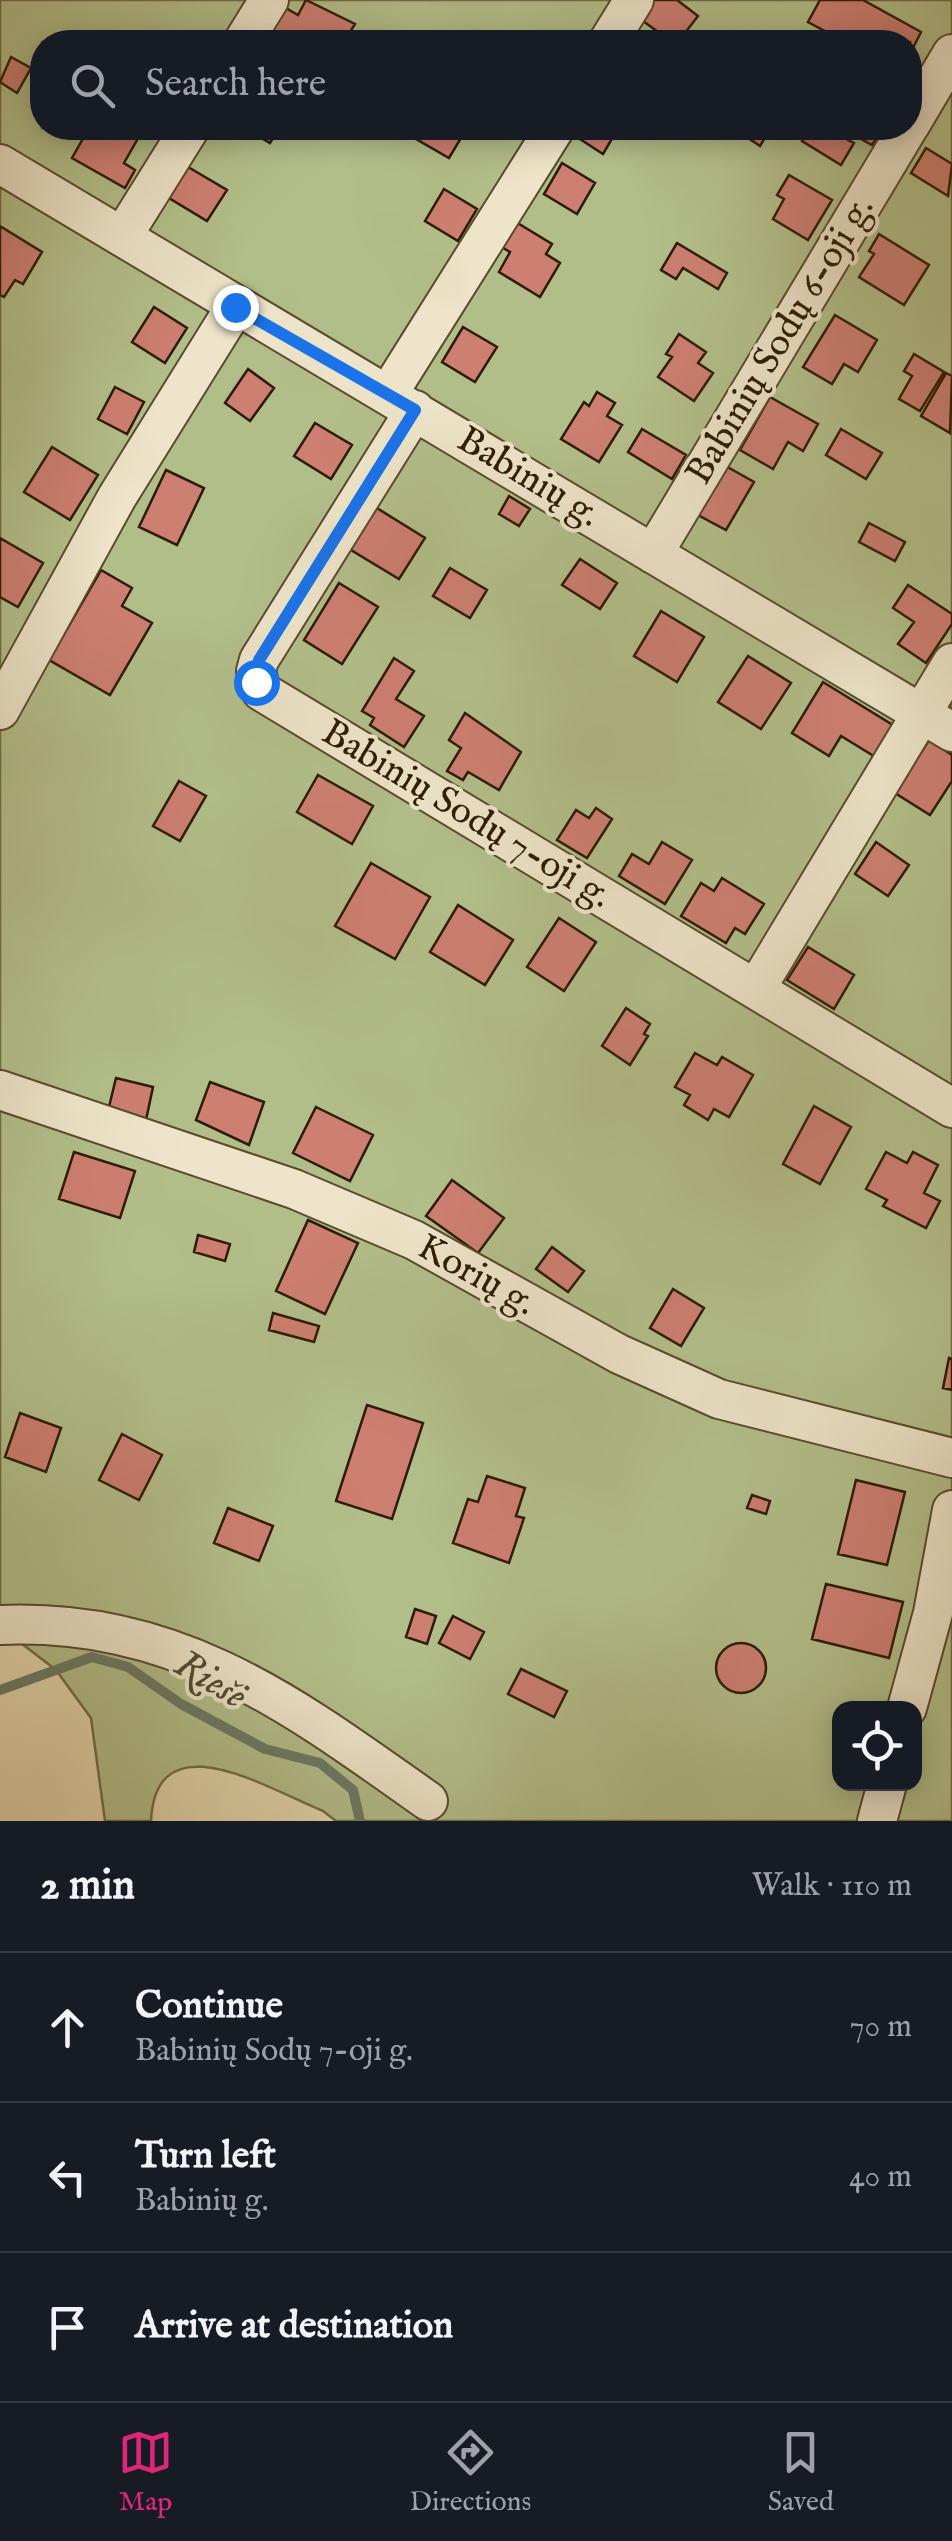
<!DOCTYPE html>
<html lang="en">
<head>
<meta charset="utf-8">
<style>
  :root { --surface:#171b24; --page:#20242c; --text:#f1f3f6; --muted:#9ea1a6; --line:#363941; --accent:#db2777 }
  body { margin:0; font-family:"IM FELL English",serif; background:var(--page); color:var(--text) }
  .controls { position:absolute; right:30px; bottom:30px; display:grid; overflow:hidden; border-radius:20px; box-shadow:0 5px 25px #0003 }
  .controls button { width:90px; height:90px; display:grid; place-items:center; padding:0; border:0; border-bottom:2px solid var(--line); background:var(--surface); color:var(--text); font:50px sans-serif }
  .stop { position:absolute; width:30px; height:30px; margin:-22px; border:8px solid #1a73e8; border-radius:50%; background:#fff }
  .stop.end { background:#1a73e8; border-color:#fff; box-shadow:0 2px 10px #0008 }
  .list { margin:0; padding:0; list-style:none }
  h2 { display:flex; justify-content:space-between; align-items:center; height:130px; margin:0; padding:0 40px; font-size:42px }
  h2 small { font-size:32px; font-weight:400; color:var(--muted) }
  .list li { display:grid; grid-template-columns:65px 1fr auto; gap:30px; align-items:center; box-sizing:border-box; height:150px; padding:0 40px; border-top:2px solid var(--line) }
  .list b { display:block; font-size:38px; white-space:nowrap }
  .list p { margin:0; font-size:32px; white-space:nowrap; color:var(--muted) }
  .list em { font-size:32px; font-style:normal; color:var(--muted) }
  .icon { flex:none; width:55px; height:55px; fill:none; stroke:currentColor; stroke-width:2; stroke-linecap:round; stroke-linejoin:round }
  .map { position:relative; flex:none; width:952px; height:1821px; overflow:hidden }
  .search { position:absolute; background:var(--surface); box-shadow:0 5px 25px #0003; left:30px; right:30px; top:30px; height:110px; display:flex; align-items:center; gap:25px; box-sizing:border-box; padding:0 35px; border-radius:40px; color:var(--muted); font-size:38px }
  .sheet { height:580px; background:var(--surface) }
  nav { display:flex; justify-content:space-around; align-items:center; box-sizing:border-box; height:140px; border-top:2px solid var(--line); background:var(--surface); font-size:28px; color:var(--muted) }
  nav a { display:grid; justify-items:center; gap:5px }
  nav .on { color:var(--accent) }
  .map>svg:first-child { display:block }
  .green { fill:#b2be8a; stroke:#706d47; stroke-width:2.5; fill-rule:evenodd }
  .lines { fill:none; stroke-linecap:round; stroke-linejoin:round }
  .stream { stroke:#6b7a66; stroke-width:10 }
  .building { fill:#cd7f72; stroke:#2d1c04; stroke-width:2.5 }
  .street-casing { stroke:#5a4a2e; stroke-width:42 }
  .street { stroke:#ede4c9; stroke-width:38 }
  .route { stroke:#1a73e8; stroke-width:12 }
  .labels { text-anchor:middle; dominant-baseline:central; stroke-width:8; stroke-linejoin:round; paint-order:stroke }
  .street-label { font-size:38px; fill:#2d1c04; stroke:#ede4c9 }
  .water-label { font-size:40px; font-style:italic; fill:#4c4b35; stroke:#ede4c9 }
</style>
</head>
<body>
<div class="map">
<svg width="952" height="1821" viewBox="0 0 952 1821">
  <rect width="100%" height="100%" fill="#e3d6ac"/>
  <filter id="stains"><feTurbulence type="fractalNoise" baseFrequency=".002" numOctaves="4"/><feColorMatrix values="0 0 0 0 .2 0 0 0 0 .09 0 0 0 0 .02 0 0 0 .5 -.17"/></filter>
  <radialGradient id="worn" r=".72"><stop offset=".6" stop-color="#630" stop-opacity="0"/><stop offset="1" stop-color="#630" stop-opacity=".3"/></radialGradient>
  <!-- green -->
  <path class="green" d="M0,0H952V1821H336L323,1811C268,1789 156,1718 151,1821H105L91,1718L56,1670L0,1627ZM42,42H910V128H42ZM840,1708H914V1784H840Z"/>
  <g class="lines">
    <!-- stream -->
    <path class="stream" d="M0,1690L92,1657L128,1667L181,1704L265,1749L320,1763L353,1790L360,1821"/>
  </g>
  <!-- building -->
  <path class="building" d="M306,0L355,24L344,42H263L284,7L298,15Z
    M648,0H677L698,16L678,42H672L636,16Z
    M820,0H863L921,32L910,54V42H845L808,22Z
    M518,33L536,42H513Z
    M11,57L31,68L17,93L0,82Z
    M89,128H114L137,140L124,163L135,170L125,188L72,158Z
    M244,128H279L270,143Z
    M397,128H467L449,158Z
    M576,128H608L616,132L603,154L572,134Z
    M733,128H771L760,146Z
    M801,128H883L872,145L852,134L848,140L854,143L841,165L802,141L808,131Z
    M926,148L952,164L948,196L911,173Z
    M562,163L595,183L577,214L544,194Z
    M183,164L227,190L207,221L164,195Z
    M789,175L832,200L808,240L773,219L784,199L777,195Z
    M444,189L477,209L458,241L425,221Z
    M511,219L552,244L546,254L560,263L540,297L499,272L510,252L496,244Z
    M0,226L42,252L23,284L15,280L4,297L0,295Z
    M879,234L929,265L904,305L859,277L874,254L869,251Z
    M677,243L727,273L718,289L683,268L676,279L661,270Z
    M154,307L187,328L165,363L132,342Z
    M835,315L877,340L858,372L844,364L832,384L803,367Z
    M463,327L497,347L475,382L442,362Z
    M679,334L706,352L698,363L713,373L694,401L658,377L672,357L666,354Z
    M914,354L944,372L920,411L899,399L912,376L904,371Z
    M248,369L274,388L250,421L225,403Z
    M946,373L952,376L950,433L921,416Z
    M115,387L144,402L127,434L98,419Z
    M597,392L615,403L607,416L622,425L599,462L561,439L584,402L589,406Z
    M770,397L818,424L803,451L788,442L773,469L740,450Z
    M315,423L352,445L331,479L294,456Z
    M642,429L686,455L672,479L628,452Z
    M841,429L882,453L866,479L826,455Z
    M52,447L98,475L70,520L24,492Z
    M724,465L754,482L726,530L696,514Z
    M166,470L204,488L177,545L139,527Z
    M509,496L530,509L519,526L499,514Z
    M372,505L425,538L399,579L346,547Z
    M869,523L905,542L895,561L859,542Z
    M0,538L43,563L18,607L0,597Z
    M580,559L617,583L600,609L562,585Z
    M450,568L487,590L470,618L433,596Z
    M101,570L132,588L122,606L152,623L110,695L49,660Z
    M339,583L378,607L342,664L304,640Z
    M908,585L952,614V624L926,663L898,644L914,622L893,608Z
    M661,611L704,637L677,682L634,656Z
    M748,656L791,683L761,729L718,702Z
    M394,658L414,671L396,699L424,716L404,747L370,725L374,718L362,711Z
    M823,682L896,727L877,758L841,736L829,756L792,733Z
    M465,713L521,752L499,790L468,772L463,780L447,771L461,748L449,740Z
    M929,740L952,755V781L930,815L895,793Z
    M318,775L373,806L352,844L297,812Z
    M179,781L206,796L180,841L153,826Z
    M596,808L612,819L587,858L557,840L576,810L589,818Z
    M662,842L692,860L665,904L619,876L632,854L649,864Z
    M876,842L909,865L888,896L855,874Z
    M371,863L430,897L395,959L335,926Z
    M722,878L764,904L745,934L735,928L726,943L681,916L701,883L714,891Z
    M458,905L513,940L485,985L430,952Z
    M559,918L596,942L564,991L527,967Z
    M808,947L854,975L834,1009L787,980Z
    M626,1008L650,1024L644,1034L648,1036L630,1065L602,1046Z
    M695,1053L717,1065L722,1057L753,1075L729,1117L714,1109L708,1120L684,1105L690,1095L675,1087Z
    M116,1078L153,1087L146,1120L108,1111Z
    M210,1082L264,1102L249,1145L196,1120Z
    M814,1106L851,1127L820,1184L783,1164Z
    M316,1107L373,1135L350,1181L293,1153Z
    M74,1152L135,1171L120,1218L59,1199Z
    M886,1152L907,1163L913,1152L938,1165L924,1193L940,1201L926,1228L883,1206L887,1200L866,1189Z
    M452,1180L504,1218L478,1253L426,1216Z
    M308,1220L358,1243L325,1314L276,1291Z
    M198,1235L230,1244L225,1261L194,1252Z
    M552,1247L584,1271L568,1292L536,1269Z
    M673,1289L704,1308L681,1346L650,1328Z
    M273,1313L319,1326L314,1342L269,1330Z
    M949,1358L952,1359V1390L943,1388Z
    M367,1405L423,1423L392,1519L336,1501Z
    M20,1413L61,1428L46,1472L5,1457Z
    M122,1434L162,1455L139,1500L99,1480Z
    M487,1476L525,1488L516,1516L524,1518L509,1563L453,1543L468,1499L478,1502Z
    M856,1480L905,1492L887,1565L838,1554Z
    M752,1495L770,1501L766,1514L747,1508Z
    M228,1508L273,1526L259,1561L214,1543Z
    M826,1584L903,1602L889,1658L812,1639Z
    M415,1609L436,1616L427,1644L406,1637Z
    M453,1616L484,1632L470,1659L439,1643Z
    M716 1668a25 25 0 1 1 50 0a25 25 0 1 1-50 0Z
    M521,1669L567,1691L554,1717L508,1694Z"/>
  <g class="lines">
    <!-- street casing -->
    <g class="street-casing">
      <path id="street" d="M243,42L269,0
        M608,42L634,0
        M910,125L952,54
        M0,164L952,732
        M122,237L190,128
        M388,394L555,128
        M415,410L259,660L256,671L261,691L952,1108
        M653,554L908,128
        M0,710L117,497L235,307
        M757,987L952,663
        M0,1090L294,1189L414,1240L619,1354L719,1399L952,1458
        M0,1625C178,1618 291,1704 428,1801
        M907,1708L933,1613L952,1510
        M877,1821L887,1784"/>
    </g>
    <!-- street -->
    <use href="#street" class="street"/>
  </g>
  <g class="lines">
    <!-- route -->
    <path class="route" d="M235,307L415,410L259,660L256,682"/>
  </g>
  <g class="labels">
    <!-- street labels -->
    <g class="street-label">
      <text transform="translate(781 341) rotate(-59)">Babinių Sodų 6-oji g.</text>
      <text transform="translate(528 478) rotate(31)">Babinių g.</text>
      <text transform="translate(466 815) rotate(31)">Babinių Sodų 7-oji g.</text>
      <text transform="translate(476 1276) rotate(29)">Korių g.</text>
    </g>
    <!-- water labels -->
    <g class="water-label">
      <text transform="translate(210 1681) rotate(31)">Riešė</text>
    </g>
  </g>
  <rect width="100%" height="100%" filter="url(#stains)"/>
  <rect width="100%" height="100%" fill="url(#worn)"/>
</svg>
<div class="controls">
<button><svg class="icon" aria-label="locate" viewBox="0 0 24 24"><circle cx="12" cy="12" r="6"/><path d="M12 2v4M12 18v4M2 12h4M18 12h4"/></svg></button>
</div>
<div class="stop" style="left:256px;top:682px"></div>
<div class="stop end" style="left:235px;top:307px"></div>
<div class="search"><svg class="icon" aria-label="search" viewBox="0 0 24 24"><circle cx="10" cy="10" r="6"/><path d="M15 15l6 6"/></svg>Search here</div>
</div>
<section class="sheet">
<h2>2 min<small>Walk · 110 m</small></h2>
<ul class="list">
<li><svg class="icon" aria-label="ahead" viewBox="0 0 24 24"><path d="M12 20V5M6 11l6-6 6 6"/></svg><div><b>Continue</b><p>Babinių Sodų 7-oji g.</p></div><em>70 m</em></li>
<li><svg class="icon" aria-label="left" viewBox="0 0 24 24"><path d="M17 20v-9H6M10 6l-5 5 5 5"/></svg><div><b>Turn left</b><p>Babinių g.</p></div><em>40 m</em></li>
<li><svg class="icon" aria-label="arrive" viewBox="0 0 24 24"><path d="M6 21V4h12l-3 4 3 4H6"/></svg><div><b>Arrive at destination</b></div></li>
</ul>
</section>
<nav>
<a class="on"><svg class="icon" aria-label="map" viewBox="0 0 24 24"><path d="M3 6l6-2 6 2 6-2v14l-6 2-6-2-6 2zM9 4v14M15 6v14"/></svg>Map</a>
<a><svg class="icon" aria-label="directions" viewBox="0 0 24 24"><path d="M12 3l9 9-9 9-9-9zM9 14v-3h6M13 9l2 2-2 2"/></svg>Directions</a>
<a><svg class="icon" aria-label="saved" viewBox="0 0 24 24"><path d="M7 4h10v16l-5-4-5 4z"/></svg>Saved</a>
</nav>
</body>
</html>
